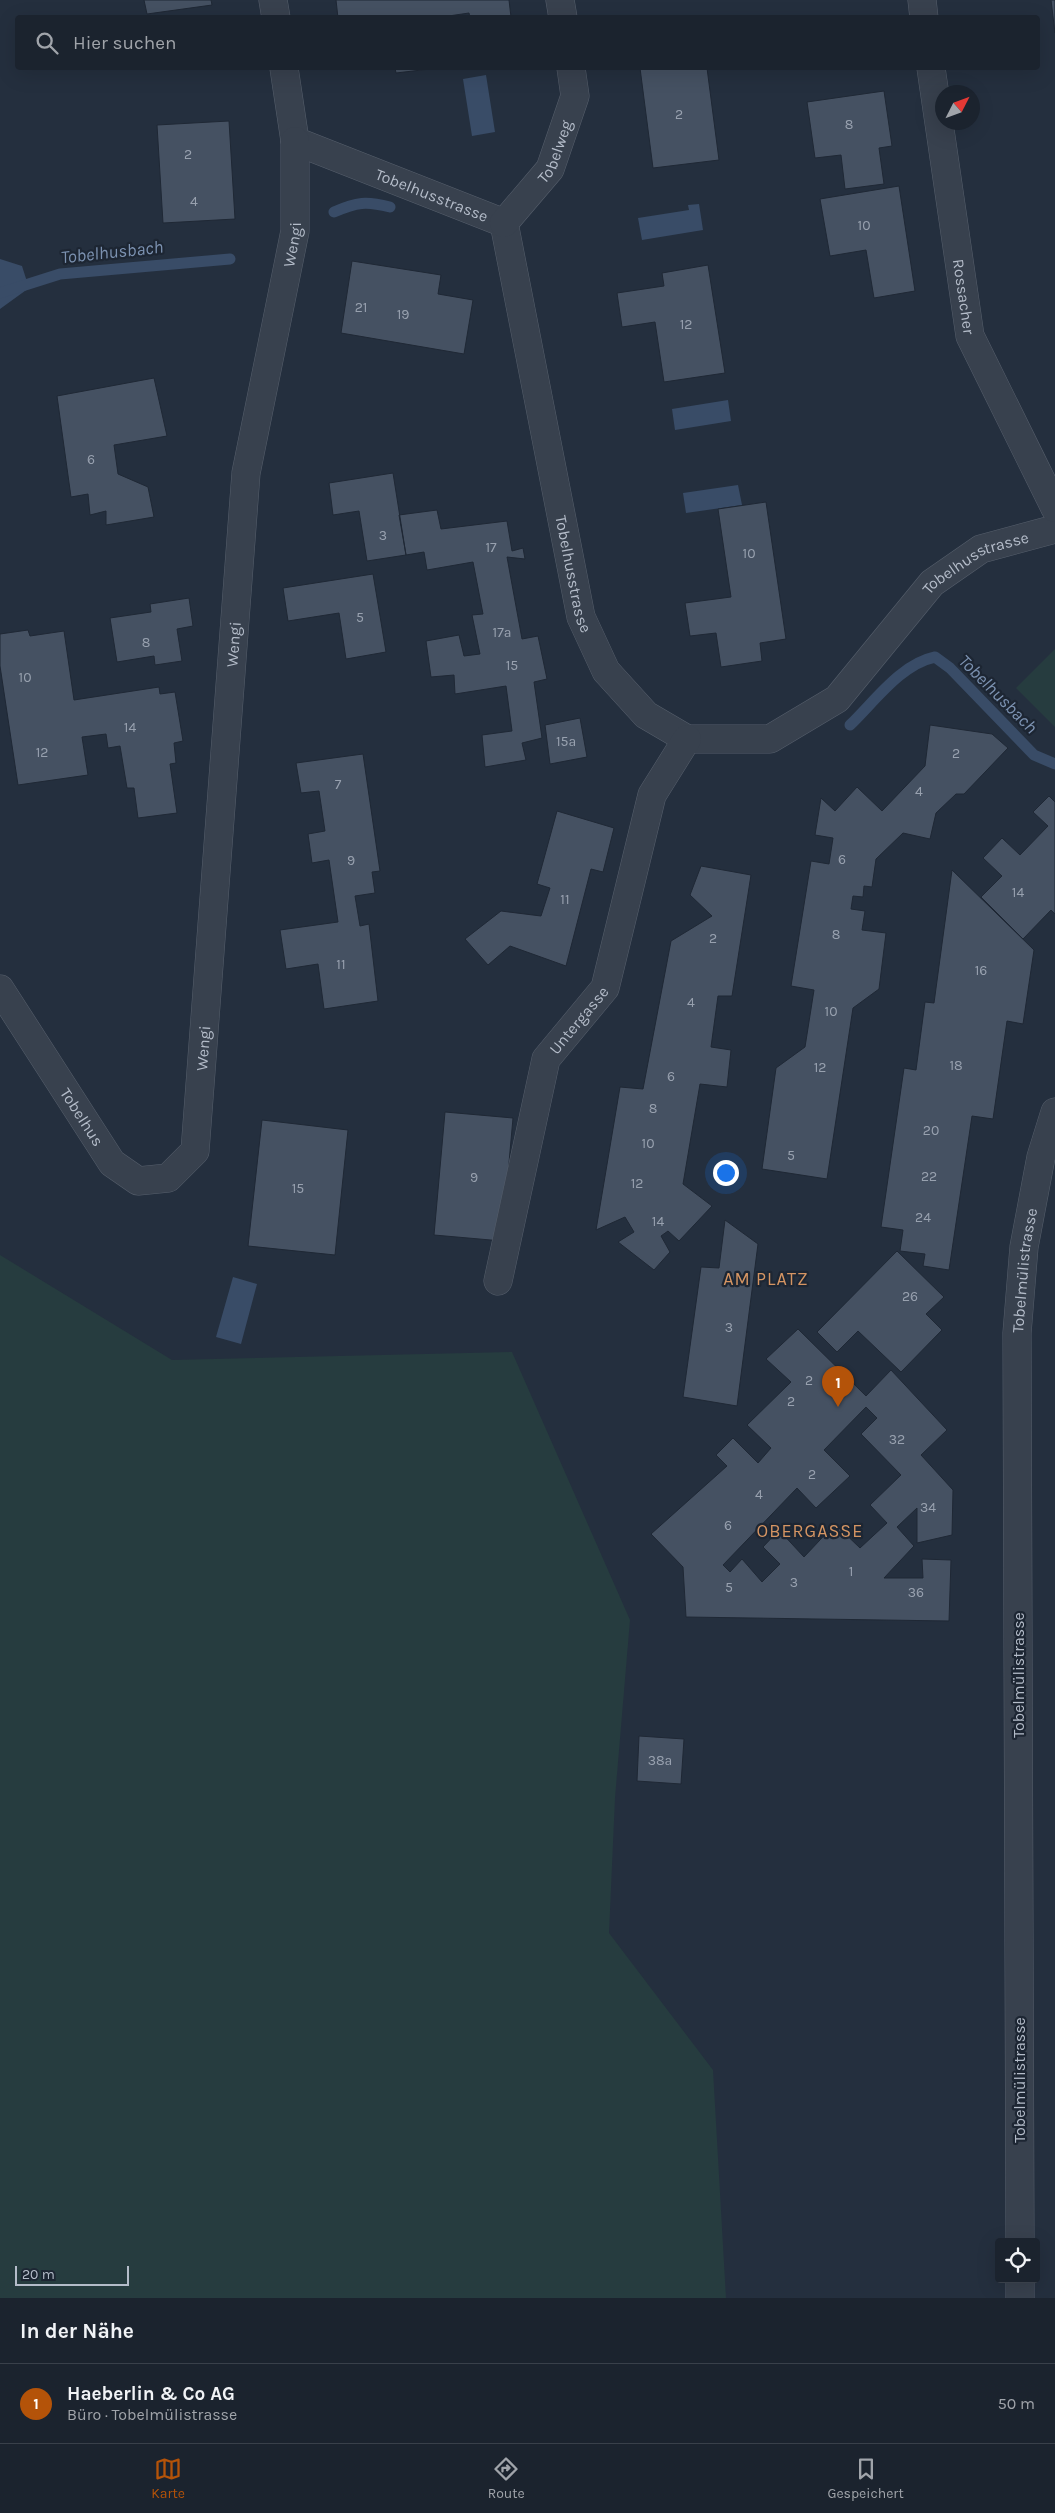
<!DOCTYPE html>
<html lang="de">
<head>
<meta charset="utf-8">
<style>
  :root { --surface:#1b232e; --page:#282f3a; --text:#f1f3f6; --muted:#a0a4aa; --line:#39404a; --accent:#b45309 }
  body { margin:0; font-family:Karla,sans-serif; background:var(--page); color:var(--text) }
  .controls { position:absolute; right:15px; bottom:15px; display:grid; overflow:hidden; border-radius:5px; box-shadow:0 5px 20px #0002 }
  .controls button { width:45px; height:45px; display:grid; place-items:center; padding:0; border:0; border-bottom:1px solid var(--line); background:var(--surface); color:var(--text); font:25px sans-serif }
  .compass { position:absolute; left:935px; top:85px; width:45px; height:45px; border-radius:50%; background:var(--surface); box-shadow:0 5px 20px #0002; rotate:48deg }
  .scale { position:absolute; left:15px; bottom:12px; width:114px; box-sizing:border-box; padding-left:5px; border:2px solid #b4bcc9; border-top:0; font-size:14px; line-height:18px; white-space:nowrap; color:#b4bcc9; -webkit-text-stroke:4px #1d2633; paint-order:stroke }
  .you { position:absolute; left:725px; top:1172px; width:18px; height:18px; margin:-12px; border:4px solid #fff; border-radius:50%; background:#1a73e8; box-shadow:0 0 0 8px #1a73e833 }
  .badge { display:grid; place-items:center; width:32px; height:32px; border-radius:50%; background:var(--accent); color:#fff; font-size:16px; font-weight:700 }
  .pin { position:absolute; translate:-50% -41px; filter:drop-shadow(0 1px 2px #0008) }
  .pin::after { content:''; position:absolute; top:26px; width:18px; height:15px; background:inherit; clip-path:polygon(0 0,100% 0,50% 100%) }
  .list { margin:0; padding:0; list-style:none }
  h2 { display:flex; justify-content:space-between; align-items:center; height:65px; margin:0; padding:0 20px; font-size:21px }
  h2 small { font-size:16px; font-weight:400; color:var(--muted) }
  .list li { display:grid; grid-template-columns:32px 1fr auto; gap:15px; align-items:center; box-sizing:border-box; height:80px; padding:0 20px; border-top:1px solid var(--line) }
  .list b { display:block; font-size:19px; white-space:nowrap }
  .list p { margin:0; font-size:16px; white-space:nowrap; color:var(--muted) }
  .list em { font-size:16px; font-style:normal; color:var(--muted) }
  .icon { flex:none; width:28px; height:28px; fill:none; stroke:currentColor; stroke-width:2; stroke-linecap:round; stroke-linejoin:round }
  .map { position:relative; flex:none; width:1055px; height:2298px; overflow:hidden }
  .search { position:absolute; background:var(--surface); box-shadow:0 5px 20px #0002; left:15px; right:15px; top:15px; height:55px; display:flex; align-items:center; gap:12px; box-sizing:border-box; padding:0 18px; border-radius:5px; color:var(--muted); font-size:19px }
  .sheet { height:145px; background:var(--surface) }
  nav { display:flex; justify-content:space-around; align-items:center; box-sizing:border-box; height:70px; border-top:1px solid var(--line); background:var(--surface); font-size:14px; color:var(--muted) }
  nav a { display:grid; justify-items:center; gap:2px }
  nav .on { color:var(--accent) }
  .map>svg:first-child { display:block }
  .green { fill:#263c3f }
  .water { fill:#394c67 }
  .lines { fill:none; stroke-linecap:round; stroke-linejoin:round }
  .stream { stroke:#394c67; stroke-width:11 }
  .building { fill:#455162; stroke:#1f2835; fill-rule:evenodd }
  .minor-casing { stroke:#565f6c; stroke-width:29 }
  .minor { stroke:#38414e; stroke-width:28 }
  .labels { text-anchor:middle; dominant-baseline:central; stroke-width:4.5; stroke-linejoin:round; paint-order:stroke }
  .number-label { font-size:14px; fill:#98a1af }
  .street-label { font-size:16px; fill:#b4bcc9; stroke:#1d2633 }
  .water-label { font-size:18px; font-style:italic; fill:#7c92b1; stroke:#1d2633 }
  .neighbourhood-label { font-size:18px; letter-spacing:1px; fill:#d59563; stroke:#1d2633 }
</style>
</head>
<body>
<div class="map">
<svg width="1055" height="2298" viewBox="0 0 1055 2298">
  <rect width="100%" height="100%" fill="#242f3e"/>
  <!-- green -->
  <path class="green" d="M1055,649V727L1016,688Z
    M0,1255L172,1360L512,1352L630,1620L615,1798L609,1933L713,2070L726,2298H0Z"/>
  <!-- water -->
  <path class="water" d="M486,75L495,132L472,136L463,79Z
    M699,204L703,230L642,240L638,218L689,210L688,205Z
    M0,259L22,266L29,288L0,309Z
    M728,400L731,421L675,430L672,409Z
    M738,485L742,505L686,513L683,493Z
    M233,1277L257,1284L241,1344L216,1337Z"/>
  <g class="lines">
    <!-- stream -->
    <path class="stream" d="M334,212C357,202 366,201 390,207
      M0,293L60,274L230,259
      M850,725C875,701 901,664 935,657L950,668L1034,755L1055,764"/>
  </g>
  <!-- building -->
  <path class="building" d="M144,0H211L212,5L147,14Z
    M336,0H509L511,17L470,18L469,13L435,18H338Z
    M1051,0H1055V33Z
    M395,68H430V69L396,73Z
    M640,68H707L719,160L653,168Z
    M884,91L892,146L879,148L884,184L845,189L841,155L815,158L807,102Z
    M229,121L235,219L163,223L157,125Z
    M899,186L915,291L874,298L866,250L830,256L820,199Z
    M352,261L441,275L438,294L473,300L464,354L341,333Z
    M708,265L725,373L664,382L655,322L622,327L617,293L664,286L662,273Z
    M154,378L167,436L114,445L118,474L148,487L154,517L106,525V511L90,515L88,494L71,497L57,396Z
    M393,473L406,555L367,561L359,511L333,515L329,483Z
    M766,502L786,639L760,643L762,661L721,667L716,633L690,636L685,603L731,597L718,509Z
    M437,510L441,529L507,521L512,551L523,548L525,559L507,557L522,639L538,636L547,679L534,682L542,738L522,743L526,760L485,767L482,735L512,731L506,686L455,694L454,675L431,677L426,641L459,635L464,656L480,654L472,615L483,614L473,562L427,570L424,552L406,555L399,515Z
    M373,574L386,652L346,659L339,613L288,621L283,588Z
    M189,598L193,626L177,629L182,661L155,665L154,656L117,662L110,618L151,612L150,604Z
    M28,630L30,636L64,631L74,700L159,687L160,694L175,692L183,741L174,743L176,763L170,764L177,813L138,818L134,788H127L120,746L108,748L106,734L82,737L88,775L18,785L0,666V634Z
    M580,718L587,757L550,764L545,725Z
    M930,725L992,734L1008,748L964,794H956L936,813L930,839L903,833L876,859L872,887L864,886L863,897L853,896L851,909L865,911L862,930L886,933L879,989L853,1008L827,1179L762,1169L776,1068L805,1047L814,990L791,986L811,861L829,864L833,838L815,835L821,798L835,811L857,787L882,811L925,766Z
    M363,754L380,871L372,872L375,893L355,896L360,926L369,924L378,1001L324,1009L318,964L286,969L280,930L338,922L329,860L312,863L308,834L325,831L319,791L301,793L296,763Z
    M1049,796L1055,802V914L1051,910L1023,939L981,897L1002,876L983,858L1002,838L1020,855L1048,826L1033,812Z
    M557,811L614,828L603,872L591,869L566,966L510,946L488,965L465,939L501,911L541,916L550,888L537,884Z
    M701,866L751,875L732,996H718L711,1047L731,1050L727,1087L700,1084L683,1184L712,1206L679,1241L668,1231L661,1236L670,1252L654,1270L618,1242L634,1232L625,1217L596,1230L620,1087L643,1089L671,941L712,916L690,895Z
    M952,870L1034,950L1023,1024L1007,1021L993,1119L972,1116L949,1270L923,1266L925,1254L900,1251L903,1230L881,1227L904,1068L916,1070L925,1002L934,1003Z
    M445,1112L513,1118L502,1241L434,1235Z
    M262,1120L348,1130L335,1255L248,1246Z
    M725,1220L758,1244L737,1406L683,1397L701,1267L719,1268Z
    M897,1251L944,1297L926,1314L942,1330L901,1372L858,1331L837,1352L817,1332Z
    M798,1329L866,1396L891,1370L947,1430L921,1455L953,1490L952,1535L917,1543V1508L897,1527L914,1546L884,1578H923L922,1559L951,1560L949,1621L686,1617L683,1567L651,1534L727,1466L716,1455L733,1438L758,1463L771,1448L747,1425L791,1382L766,1359ZM866,1407L877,1418L861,1434L901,1475L870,1505L887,1523L860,1548L835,1524L804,1557L779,1530L763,1547L780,1564L762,1582L742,1559L730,1572L723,1565L797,1488L816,1508L850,1476L824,1450Z
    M639,1736L684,1739L681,1784L637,1781Z"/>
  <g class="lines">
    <!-- minor casing -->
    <g class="minor-casing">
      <g id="minor">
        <path d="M273,0L276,18"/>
        <path d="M560,0L563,18"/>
        <path d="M922,0L924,18"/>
        <path id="s1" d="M284,68L295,141L504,223L581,617L606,671L646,715L687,739H770L837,699L932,583L981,549L1055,529"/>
        <path id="s2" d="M931,68L970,336L1055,508"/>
        <path id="s3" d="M504,223L550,169L575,96L571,68"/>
        <path id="s4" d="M0,989L112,1163L138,1181L168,1178L195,1151L246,473L295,231V141"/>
        <path id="s5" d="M498,1281L546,1059L605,988L652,795L687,739"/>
        <path id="s6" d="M1020,2242L1017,1333L1024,1247L1041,1157L1055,1112"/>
        <path d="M1020,2279V2298"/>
      </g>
    </g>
    <!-- minor -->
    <use href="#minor" class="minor"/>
  </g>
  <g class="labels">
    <!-- number labels -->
    <g class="number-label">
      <text x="679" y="114">2</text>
      <text x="849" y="124">8</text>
      <text x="188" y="154">2</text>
      <text x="194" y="201">4</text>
      <text x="864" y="225">10</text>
      <text x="361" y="307">21</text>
      <text x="403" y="314">19</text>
      <text x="686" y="324">12</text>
      <text x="91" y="459">6</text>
      <text x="383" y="535">3</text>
      <text x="491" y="547">17</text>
      <text x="749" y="553">10</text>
      <text x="360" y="617">5</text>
      <text x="502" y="632">17a</text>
      <text x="146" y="642">8</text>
      <text x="512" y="665">15</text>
      <text x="25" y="677">10</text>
      <text x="130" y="727">14</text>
      <text x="566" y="741">15a</text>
      <text x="42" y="752">12</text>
      <text x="956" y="753">2</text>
      <text x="338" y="784">7</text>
      <text x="919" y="791">4</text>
      <text x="842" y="859">6</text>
      <text x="351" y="860">9</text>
      <text x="1018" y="892">14</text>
      <text x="565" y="899">11</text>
      <text x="836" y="934">8</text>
      <text x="713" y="938">2</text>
      <text x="341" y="964">11</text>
      <text x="981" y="970">16</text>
      <text x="691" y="1002">4</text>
      <text x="831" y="1011">10</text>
      <text x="956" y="1065">18</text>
      <text x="820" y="1067">12</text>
      <text x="671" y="1076">6</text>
      <text x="653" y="1108">8</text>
      <text x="931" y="1130">20</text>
      <text x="648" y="1143">10</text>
      <text x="791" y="1155">5</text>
      <text x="929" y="1176">22</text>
      <text x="474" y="1177">9</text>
      <text x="637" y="1183">12</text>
      <text x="298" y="1188">15</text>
      <text x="923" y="1217">24</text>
      <text x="658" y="1221">14</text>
      <text x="910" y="1296">26</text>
      <text x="729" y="1327">3</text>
      <text x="809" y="1380">2</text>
      <text x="791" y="1401">2</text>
      <text x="897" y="1439">32</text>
      <text x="812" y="1474">2</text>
      <text x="759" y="1494">4</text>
      <text x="928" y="1507">34</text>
      <text x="728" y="1525">6</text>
      <text x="851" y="1571">1</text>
      <text x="794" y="1582">3</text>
      <text x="729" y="1587">5</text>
      <text x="916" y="1592">36</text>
      <text x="660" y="1760">38a</text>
    </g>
    <!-- street labels -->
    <g class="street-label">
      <text stroke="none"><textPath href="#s3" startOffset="89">Tobelweg</textPath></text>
      <text stroke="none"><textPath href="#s1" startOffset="221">Tobelhusstrasse</textPath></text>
      <text stroke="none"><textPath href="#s4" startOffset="1220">Wengi</textPath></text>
      <text stroke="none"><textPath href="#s2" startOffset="231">Rossacher</textPath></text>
      <text stroke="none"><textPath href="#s1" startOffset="1226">Tobelhusstrasse</textPath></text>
      <text stroke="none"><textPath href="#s1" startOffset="656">Tobelhusstrasse</textPath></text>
      <text stroke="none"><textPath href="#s4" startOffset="815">Wengi</textPath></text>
      <text stroke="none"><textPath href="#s5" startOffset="278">Untergasse</textPath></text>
      <text stroke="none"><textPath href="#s4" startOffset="410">Wengi</textPath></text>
      <text stroke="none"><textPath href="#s4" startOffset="152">Tobelhus</textPath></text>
      <text stroke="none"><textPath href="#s6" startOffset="972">Tobelmülistrasse</textPath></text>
      <text transform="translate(1018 1675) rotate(-90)">Tobelmülistrasse</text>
      <text transform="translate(1019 2080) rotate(-90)">Tobelmülistrasse</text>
    </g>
    <!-- water labels -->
    <g class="water-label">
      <text transform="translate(112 252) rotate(-6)">Tobelhusbach</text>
      <text transform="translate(998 694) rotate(45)">Tobelhusbach</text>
    </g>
    <!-- neighbourhood labels -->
    <g class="neighbourhood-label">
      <text x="766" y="1279">AM PLATZ</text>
      <text x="810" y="1531">OBERGASSE</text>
    </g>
  </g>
</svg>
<div class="controls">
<button><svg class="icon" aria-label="locate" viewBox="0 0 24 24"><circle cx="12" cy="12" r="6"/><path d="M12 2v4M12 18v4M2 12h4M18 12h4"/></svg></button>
</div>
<svg class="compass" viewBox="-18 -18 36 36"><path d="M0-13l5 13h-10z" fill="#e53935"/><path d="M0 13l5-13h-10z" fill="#a0a4aa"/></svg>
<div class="scale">20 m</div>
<div class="you"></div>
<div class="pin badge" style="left:838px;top:1407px">1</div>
<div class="search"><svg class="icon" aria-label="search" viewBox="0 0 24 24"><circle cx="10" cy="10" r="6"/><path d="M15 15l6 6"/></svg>Hier suchen</div>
</div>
<section class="sheet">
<h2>In der Nähe<small></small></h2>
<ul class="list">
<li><span class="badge">1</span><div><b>Haeberlin &amp; Co AG</b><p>Büro · Tobelmülistrasse</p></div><em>50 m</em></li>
</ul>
</section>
<nav>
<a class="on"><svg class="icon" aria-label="map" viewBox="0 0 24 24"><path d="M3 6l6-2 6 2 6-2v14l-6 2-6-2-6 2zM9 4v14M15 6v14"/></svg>Karte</a>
<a><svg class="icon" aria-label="directions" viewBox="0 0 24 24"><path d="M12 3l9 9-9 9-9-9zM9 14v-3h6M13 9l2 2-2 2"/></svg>Route</a>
<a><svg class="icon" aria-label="saved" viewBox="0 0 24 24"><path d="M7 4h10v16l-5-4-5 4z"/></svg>Gespeichert</a>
</nav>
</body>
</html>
